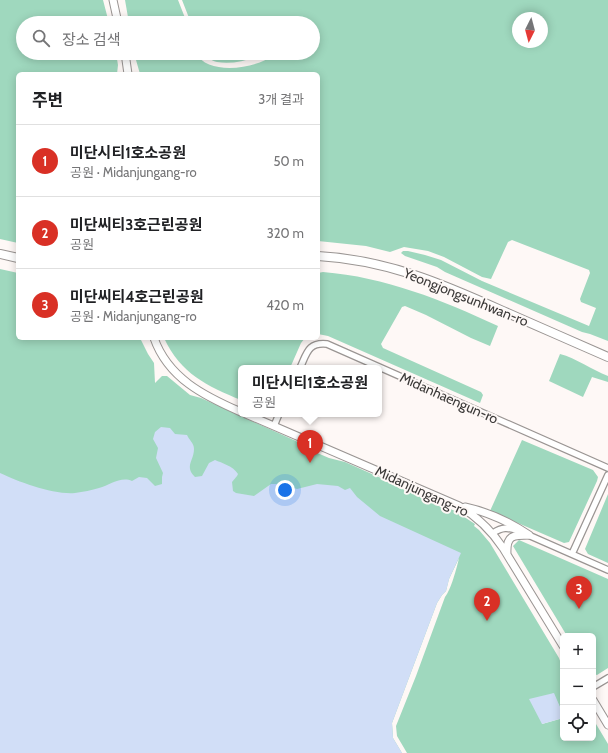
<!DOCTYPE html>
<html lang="ko">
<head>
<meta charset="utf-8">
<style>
  :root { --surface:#fff; --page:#f2f2f2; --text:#202124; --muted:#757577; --line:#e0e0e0; --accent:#d93025 }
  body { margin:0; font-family:Cabin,"Noto Sans KR",sans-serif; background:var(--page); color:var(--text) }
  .controls { position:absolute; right:12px; bottom:12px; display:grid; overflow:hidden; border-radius:6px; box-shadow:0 2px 10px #0003 }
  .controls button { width:36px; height:36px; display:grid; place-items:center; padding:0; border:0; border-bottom:1px solid var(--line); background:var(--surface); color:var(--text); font:20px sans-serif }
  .compass { position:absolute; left:512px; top:12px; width:36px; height:36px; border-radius:50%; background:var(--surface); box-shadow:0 2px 10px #0003; rotate:186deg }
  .you { position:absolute; left:285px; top:490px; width:14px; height:14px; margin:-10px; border:3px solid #fff; border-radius:50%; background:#1a73e8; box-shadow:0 0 0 6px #1a73e833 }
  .badge { display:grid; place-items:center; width:26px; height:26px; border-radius:50%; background:var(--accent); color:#fff; font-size:13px; font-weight:700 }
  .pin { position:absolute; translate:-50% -33px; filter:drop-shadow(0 1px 2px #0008) }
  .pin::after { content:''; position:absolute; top:21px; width:14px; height:12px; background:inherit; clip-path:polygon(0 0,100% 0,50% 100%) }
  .popup { position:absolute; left:238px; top:365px; width:144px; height:52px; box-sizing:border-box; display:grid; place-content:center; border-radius:6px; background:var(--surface); filter:drop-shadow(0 1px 3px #0005); font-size:13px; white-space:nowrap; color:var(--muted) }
  .popup b { font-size:15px; color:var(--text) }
  .popup::after { content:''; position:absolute; left:50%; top:100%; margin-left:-8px; border:8px solid transparent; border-top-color:var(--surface) }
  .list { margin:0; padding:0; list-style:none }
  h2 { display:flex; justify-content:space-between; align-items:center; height:52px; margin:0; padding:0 16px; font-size:17px }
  h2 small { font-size:13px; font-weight:400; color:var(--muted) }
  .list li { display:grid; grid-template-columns:26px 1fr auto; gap:12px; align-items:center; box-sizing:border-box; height:72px; padding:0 16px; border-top:1px solid var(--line) }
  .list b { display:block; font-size:15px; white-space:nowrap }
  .list p { margin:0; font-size:13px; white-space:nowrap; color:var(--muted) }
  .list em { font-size:13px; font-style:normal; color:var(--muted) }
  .icon { flex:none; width:22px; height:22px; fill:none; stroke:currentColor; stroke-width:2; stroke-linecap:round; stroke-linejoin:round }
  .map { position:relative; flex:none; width:608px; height:753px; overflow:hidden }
  .search { position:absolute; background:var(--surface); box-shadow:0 2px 10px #0003; left:16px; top:16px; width:304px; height:44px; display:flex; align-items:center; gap:10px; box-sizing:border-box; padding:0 14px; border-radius:22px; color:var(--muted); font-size:15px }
  .panel { position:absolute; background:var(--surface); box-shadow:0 2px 10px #0003; left:16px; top:72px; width:304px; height:268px; border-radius:6px }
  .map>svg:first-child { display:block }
  .green { fill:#9fd8be; fill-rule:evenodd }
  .water { fill:#d1def7 }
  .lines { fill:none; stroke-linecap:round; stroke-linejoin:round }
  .minor-casing { stroke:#9a9593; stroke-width:8 }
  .tertiary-casing { stroke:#9a9593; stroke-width:9 }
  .secondary-casing { stroke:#9a9593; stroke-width:10 }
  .minor { stroke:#fff; stroke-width:5.5 }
  .tertiary { stroke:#fff; stroke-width:7 }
  .secondary { stroke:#fff; stroke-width:8 }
  .labels { text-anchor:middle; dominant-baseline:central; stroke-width:4; stroke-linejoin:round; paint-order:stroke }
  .street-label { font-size:14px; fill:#3c3a39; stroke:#fef8f6 }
</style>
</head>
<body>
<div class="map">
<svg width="608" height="753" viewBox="0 0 608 753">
  <rect width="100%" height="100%" fill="#fef8f6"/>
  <!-- green -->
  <path class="green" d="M0,0H103L109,23H23V53H116L118,65L117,74H18V243L0,239Z
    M125,0H178L187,23H129Z
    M182,0H608V341L590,334L582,332L445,272L437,267L405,256L401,253L403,251H408L425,255L441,260L482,281L589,326L596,308L581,302L580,299L590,273L589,270L512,240L508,242L491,279L482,277L444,257L428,251L404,247L390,252L366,246L318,241V74H140L134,53H196C207,76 257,69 273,55L270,53H313V23H191ZM518,18H542V42H518Z
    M201,53H267C251,59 234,65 217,62C212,61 206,57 202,55Z
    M0,269L18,273V338H140L148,354L154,363L155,383L162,376H167L190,395L201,398L296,441L308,449L329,458L345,462L455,511L475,524L474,526L479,530L490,543L559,658L563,669V714L553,693L542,724L563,718V738H593V719L608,744V753H407L397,736L396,726L416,676L445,597C451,590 457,567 459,558L449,579L446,591L442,595L437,603L392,723L393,738L402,753L0,633Z
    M323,272C385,277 442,300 498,326L490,346L471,338L426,315L405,306L402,307L381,344L383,348L481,392L483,395L480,403L328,336L318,334V273Z
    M164,338H305L301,343L290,368H241V400C207,386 181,374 164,338Z
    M560,354C576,358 592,370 608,376V382L592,377L583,397L549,381Z
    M522,440L593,470L598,477L597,481L569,542L564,543L490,511Z
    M608,494V563L588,554L585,549Z
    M519,540L608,579V668L597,675L593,674V636H567L513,546Z"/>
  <!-- water -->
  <path class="water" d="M161,427L170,428L175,434L187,435C189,440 194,443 194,449C194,461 184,466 195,477L202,476L209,463L215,460C222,463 233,466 238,474L237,476L232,482L233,491L236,493L254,496L271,484H282L297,489L317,484L338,486L345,490L350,488L357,497L380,516L461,553L449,579L446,591L442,595L437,603L392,723L393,738L402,753H0V473C19,482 54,495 75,493C83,492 92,490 99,488C110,485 121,476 132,481L139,477L147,478L155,486L162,484V477L163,473L156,458L158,448L153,439L155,432Z
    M554,693L563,714V718L542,724L529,699Z"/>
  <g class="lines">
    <!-- minor casing -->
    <g class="minor-casing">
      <path id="minor" d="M300,368C307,353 308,342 327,344L608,468
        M274,426L279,414
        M493,533C502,527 508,527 518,531
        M526,534L608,570
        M572,554L608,475
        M593,687L608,678"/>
    </g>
    <!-- tertiary casing -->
    <g class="tertiary-casing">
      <path id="tertiary" d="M113,0L118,23
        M125,53L128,74
        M154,338C168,378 204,396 241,412
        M246,414L459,506C478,517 491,530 503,548L563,646
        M465,507C488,512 510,522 529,535
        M507,554C506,535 513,535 529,535
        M593,700L608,725"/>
    </g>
    <!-- secondary casing -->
    <g class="secondary-casing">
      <path id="secondary" d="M0,254L18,258
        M318,256C387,260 441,283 503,311C538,326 573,342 608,357"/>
    </g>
    <!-- minor -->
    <use href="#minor" class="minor"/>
    <!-- tertiary -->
    <use href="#tertiary" class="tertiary"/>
    <!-- secondary -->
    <use href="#secondary" class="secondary"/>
  </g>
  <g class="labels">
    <!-- street labels -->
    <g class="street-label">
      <text transform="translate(466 297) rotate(22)">Yeongjongsunhwan-ro</text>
      <text transform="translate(449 398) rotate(24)">Midanhaengun-ro</text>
      <text transform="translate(422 491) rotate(25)">Midanjungang-ro</text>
    </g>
  </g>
</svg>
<div class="controls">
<button>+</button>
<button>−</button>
<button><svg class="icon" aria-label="locate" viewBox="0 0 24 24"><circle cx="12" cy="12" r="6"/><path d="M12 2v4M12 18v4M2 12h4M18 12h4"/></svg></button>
</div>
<svg class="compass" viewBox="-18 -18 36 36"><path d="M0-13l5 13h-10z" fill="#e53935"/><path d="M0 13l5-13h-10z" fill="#757577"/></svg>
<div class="you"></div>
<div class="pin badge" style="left:310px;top:463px">1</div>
<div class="popup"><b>미단시티1호소공원</b>공원</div>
<div class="pin badge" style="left:487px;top:621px">2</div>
<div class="pin badge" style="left:579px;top:609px">3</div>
<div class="search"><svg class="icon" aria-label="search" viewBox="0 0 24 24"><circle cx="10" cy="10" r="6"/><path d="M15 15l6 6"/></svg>장소 검색</div>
<section class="panel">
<h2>주변<small>3개 결과</small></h2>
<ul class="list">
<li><span class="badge">1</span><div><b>미단시티1호소공원</b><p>공원 · Midanjungang-ro</p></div><em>50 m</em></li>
<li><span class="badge">2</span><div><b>미단씨티3호근린공원</b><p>공원</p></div><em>320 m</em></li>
<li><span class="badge">3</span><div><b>미단씨티4호근린공원</b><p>공원 · Midanjungang-ro</p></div><em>420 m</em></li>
</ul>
</section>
</div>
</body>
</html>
